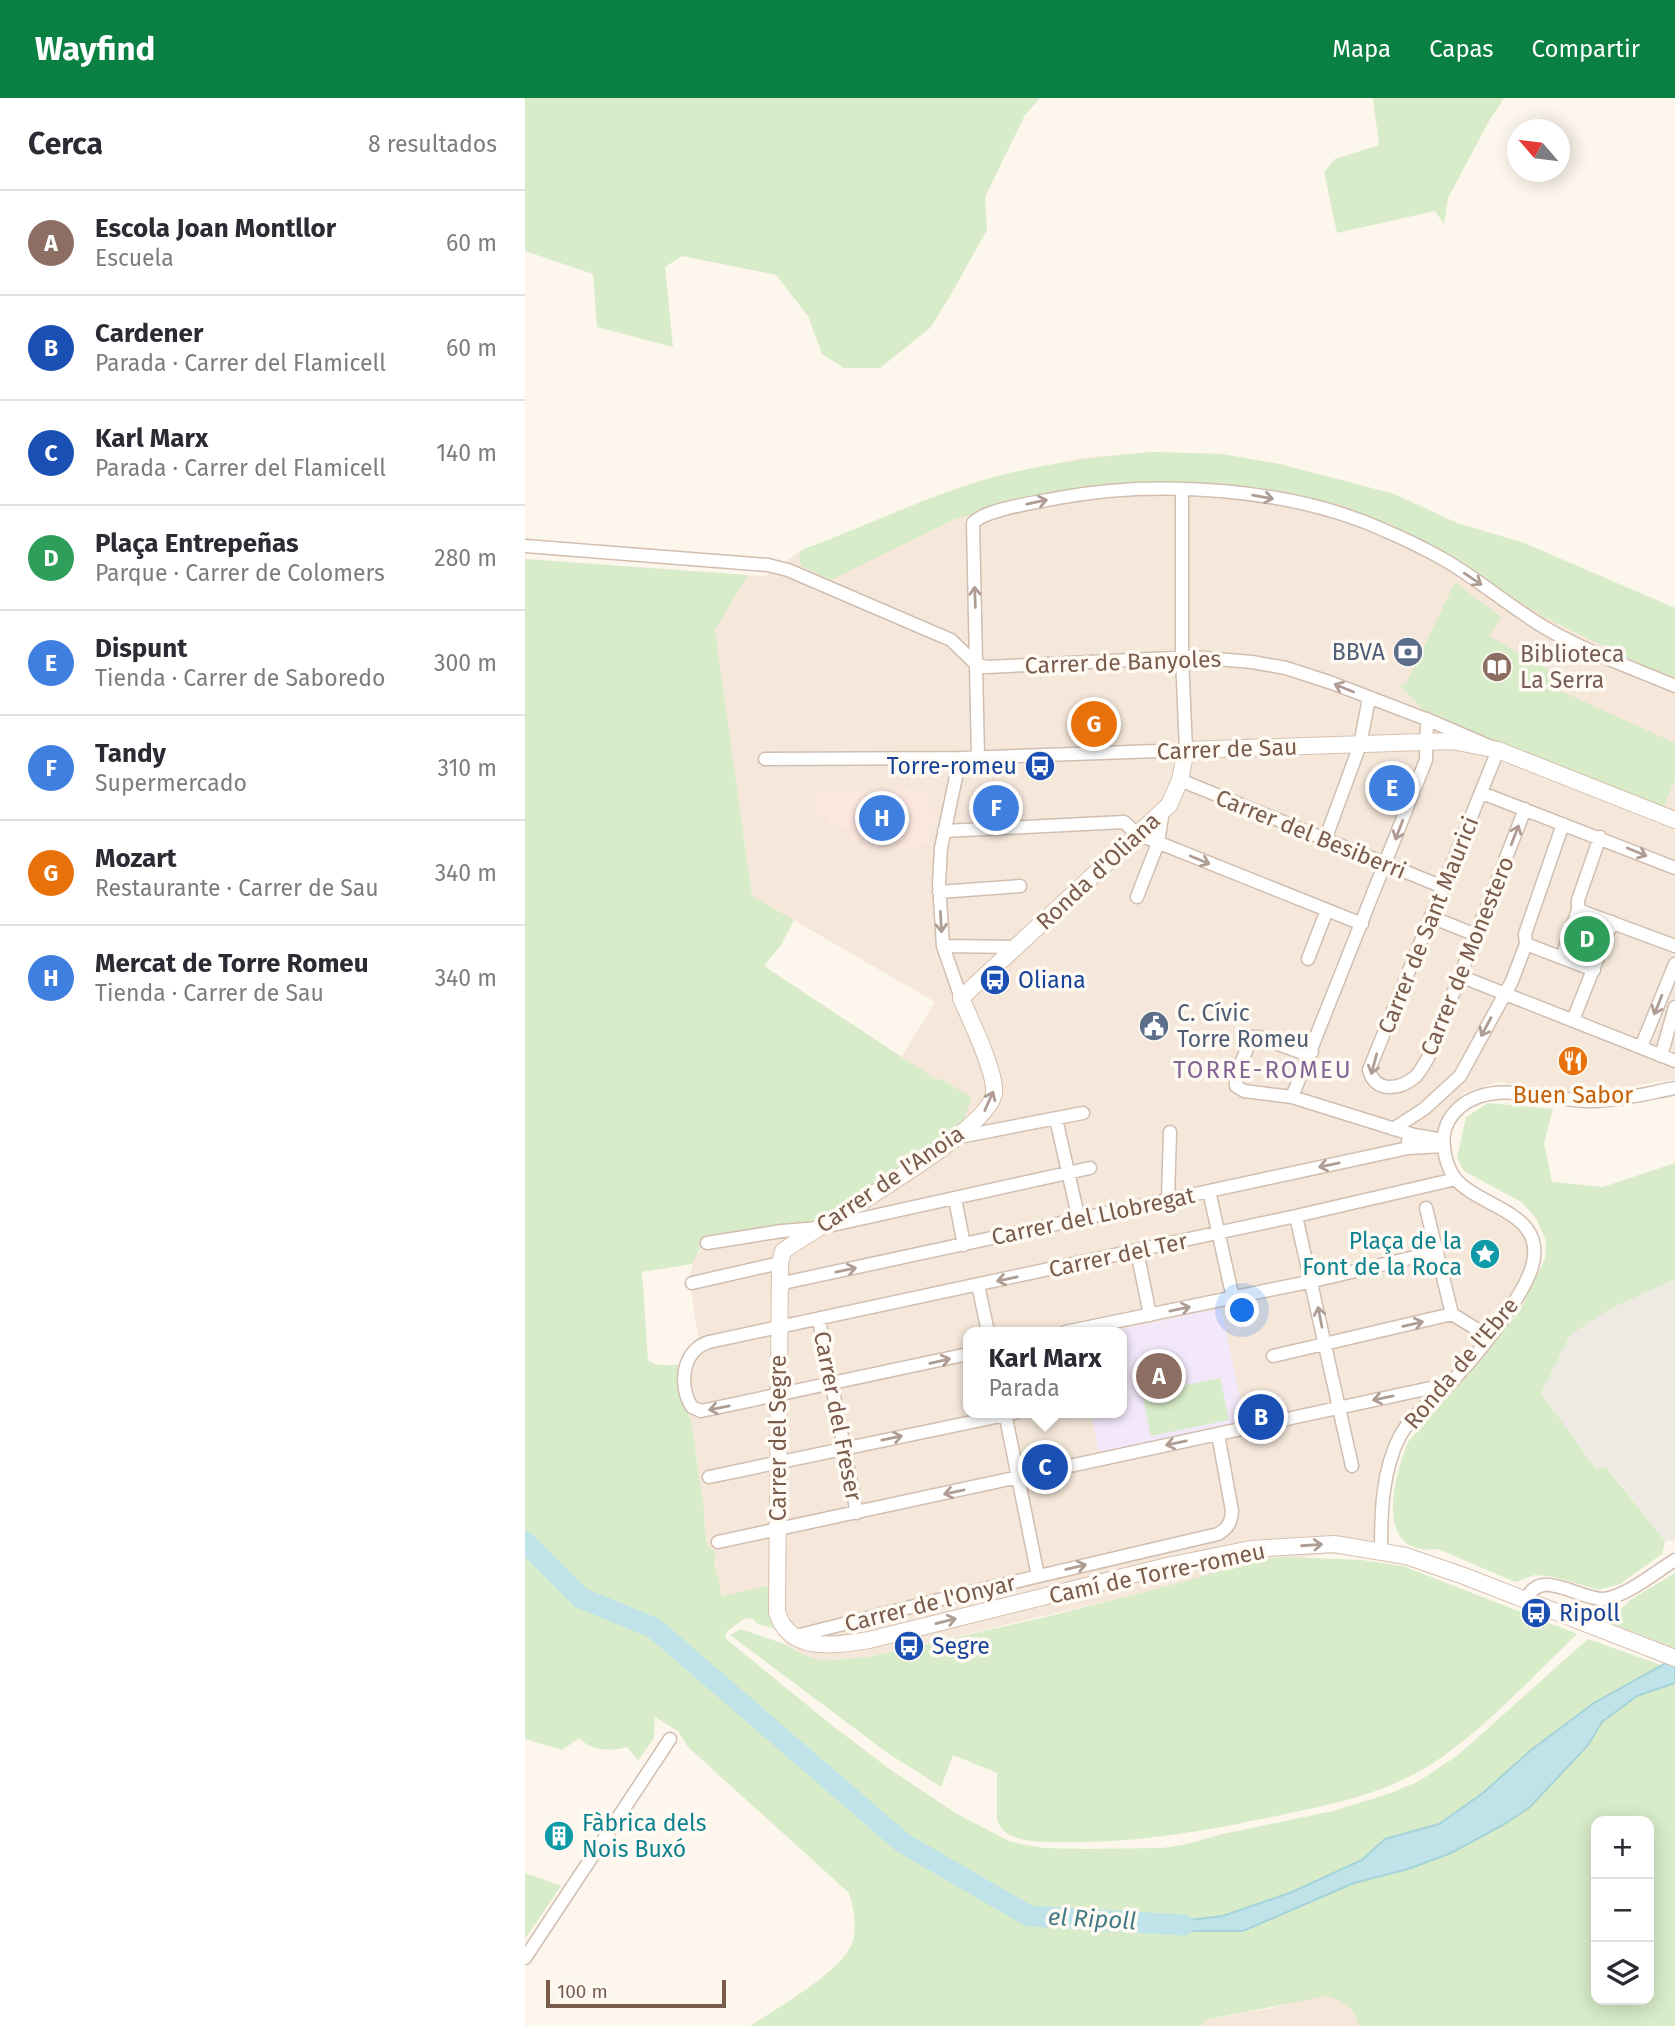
<!DOCTYPE html>
<html lang="es">
<head>
<meta charset="utf-8">
<style>
  :root { --surface:#fff; --page:#f7f7f7; --text:#2b2b33; --muted:#7c7c81; --line:#e1e1e2; --accent:#0b8043 }
  body { margin:0; font-family:"Fira Sans",sans-serif; background:var(--page); color:var(--text) }
  .controls { position:absolute; right:21px; bottom:21px; display:grid; overflow:hidden; border-radius:14px; box-shadow:0 4px 18px #0003 }
  .controls button { width:63px; height:63px; display:grid; place-items:center; padding:0; border:0; border-bottom:2px solid var(--line); background:var(--surface); color:var(--text); font:35px sans-serif }
  .compass { position:absolute; left:982px; top:21px; width:63px; height:63px; border-radius:50%; background:var(--surface); box-shadow:0 4px 18px #0003; rotate:298deg }
  .scale { position:absolute; left:21px; bottom:18px; width:180px; box-sizing:border-box; padding-left:7px; border:4px solid #7a5c4d; border-top:0; font-size:19px; line-height:24px; white-space:nowrap; color:#7a5c4d; -webkit-text-stroke:5px #fffaf3; paint-order:stroke }
  .you { position:absolute; left:718px; top:1213px; width:24px; height:24px; margin:-18px; border:5px solid #fff; border-radius:50%; background:#1a73e8; box-shadow:0 0 0 10px #1a73e833 }
  .badge { display:grid; place-items:center; width:46px; height:46px; border-radius:50%; background:var(--accent); color:#fff; font-size:23px; font-weight:700 }
  .pin { position:absolute; translate:-50% -50%; border:4px solid #fff; box-shadow:0 2px 7px #0006 }
  .popup { position:absolute; left:438px; top:1229px; width:164px; height:91px; box-sizing:border-box; display:grid; place-content:center; border-radius:14px; background:var(--surface); filter:drop-shadow(0 2px 5px #0005); font-size:23px; white-space:nowrap; color:var(--muted) }
  .popup b { font-size:26px; color:var(--text) }
  .popup::after { content:''; position:absolute; left:50%; top:100%; margin-left:-14px; border:14px solid transparent; border-top-color:var(--surface) }
  .list { margin:0; padding:0; list-style:none }
  h2 { display:flex; justify-content:space-between; align-items:center; height:91px; margin:0; padding:0 28px; font-size:30px }
  h2 small { font-size:23px; font-weight:400; color:var(--muted) }
  .list li { display:grid; grid-template-columns:46px 1fr auto; gap:21px; align-items:center; box-sizing:border-box; height:105px; padding:0 28px; border-top:2px solid var(--line) }
  .list b { display:block; font-size:26px; white-space:nowrap }
  .list p { margin:0; font-size:23px; white-space:nowrap; color:var(--muted) }
  .list em { font-size:23px; font-style:normal; color:var(--muted) }
  .icon { flex:none; width:38px; height:38px; fill:none; stroke:currentColor; stroke-width:2; stroke-linecap:round; stroke-linejoin:round }
  .map { position:relative; flex:none; width:1150px; height:1928px; overflow:hidden }
  header { display:flex; align-items:center; gap:42px; box-sizing:border-box; height:98px; padding:0 35px; background:var(--accent); color:#fff }
  header strong { font-size:33px }
  nav { display:flex; gap:38px; margin-inline-start:auto; font-size:24px }
  main { display:flex }
  aside { flex:1; background:var(--surface) }
  .map>svg:first-child { display:block }
  .residential { fill:#f5e8da; fill-rule:evenodd }
  .commercial { fill:#fde8e0 }
  .industrial { fill:#efe9e4 }
  .education { fill:#f3e8fa }
  .green { fill:#d8ecc9; fill-rule:evenodd }
  .water { fill:#bfe3e8; stroke:#a5d3da; stroke-width:2 }
  .lines { fill:none; stroke-linecap:round; stroke-linejoin:round }
  .river { stroke:#bfe3e8; stroke-width:21 }
  .street-casing { stroke:#d1beb0; stroke-width:15 }
  .secondary-casing { stroke:#d6c0b0; stroke-width:18 }
  .street { stroke:#fff; stroke-width:12 }
  .secondary { stroke:#fff; stroke-width:16 }
  .oneway { stroke:#af9d94 }
  .labels { text-anchor:middle; dominant-baseline:central; stroke-width:7; stroke-linejoin:round; paint-order:stroke }
  .service-label { font-size:23px; fill:#4e5e75; stroke:#fffaf3; text-anchor:end }
  .education-label { font-size:23px; fill:#785e54; stroke:#fffaf3; text-anchor:start }
  .street-label { font-size:23px; fill:#7a5c4d; stroke:#fffaf3 }
  .transit-label { font-size:23px; fill:#164399; stroke:#fffaf3; text-anchor:start }
  .food-label { font-size:23px; fill:#c56008; stroke:#fffaf3 }
  .culture-label { font-size:23px; fill:#0d838f; stroke:#fffaf3; text-anchor:end }
  .neighbourhood-label { font-size:24px; letter-spacing:2px; fill:#846695; stroke:#fffaf3 }
  .water-label { font-size:24px; font-style:italic; fill:#437c86; stroke:#fffaf3 }
</style>
</head>
<body>
<header>
<strong>Wayfind</strong>
<nav><a>Mapa</a><a>Capas</a><a>Compartir</a></nav>
</header>
<main>
<aside>
<h2>Cerca<small>8 resultados</small></h2>
<ul class="list">
<li><span class="badge" style="background:#8d6e63">A</span><div><b>Escola Joan Montllor</b><p>Escuela</p></div><em>60 m</em></li>
<li><span class="badge" style="background:#1a4fb4">B</span><div><b>Cardener</b><p>Parada · Carrer del Flamicell</p></div><em>60 m</em></li>
<li><span class="badge" style="background:#1a4fb4">C</span><div><b>Karl Marx</b><p>Parada · Carrer del Flamicell</p></div><em>140 m</em></li>
<li><span class="badge" style="background:#2e9e5b">D</span><div><b>Plaça Entrepeñas</b><p>Parque · Carrer de Colomers</p></div><em>280 m</em></li>
<li><span class="badge" style="background:#3f7fe0">E</span><div><b>Dispunt</b><p>Tienda · Carrer de Saboredo</p></div><em>300 m</em></li>
<li><span class="badge" style="background:#3f7fe0">F</span><div><b>Tandy</b><p>Supermercado</p></div><em>310 m</em></li>
<li><span class="badge" style="background:#e8710a">G</span><div><b>Mozart</b><p>Restaurante · Carrer de Sau</p></div><em>340 m</em></li>
<li><span class="badge" style="background:#3f7fe0">H</span><div><b>Mercat de Torre Romeu</b><p>Tienda · Carrer de Sau</p></div><em>340 m</em></li>
</ul>
</aside>
<div class="map">
<svg width="1150" height="1928" viewBox="0 0 1150 1928">
  <rect width="100%" height="100%" fill="#fdf6ec"/>
  <!-- residential -->
  <path class="residential" d="M628,354L696,356L754,366L869,396L932,425L999,445L1150,510V981L1071,994H1044L973,984L939,995L921,1012L912,1032L910,1050L916,1069L931,1088L991,1125L1002,1144V1170L987,1203L929,1273L879,1325L861,1367L849,1434L852,1457L801,1456L759,1462L343,1559L296,1563L276,1556L262,1547L250,1531L243,1513L197,1499L192,1479L189,1452L182,1447L180,1433L179,1412L166,1322L156,1300L155,1267L161,1253L173,1239L164,1179L170,1158L189,1140L419,1042L415,981L413,983L376,960L410,904L227,798L190,532L223,477L240,478L277,452L339,429L400,402L458,383L556,360ZM443,1234H597V1315H443Z
    M803,1895L832,1909L838,1928H676L680,1922L752,1909L784,1897Z"/>
  <!-- commercial -->
  <path class="commercial" d="M382,690L386,694L402,693L403,712L407,713V717H411V722H407V727H404V746L392,747L390,750L388,748L384,751L343,753L338,749L337,743H327L326,730H312L311,725H303V718H291L290,694L336,692L340,694L342,692Z"/>
  <!-- industrial -->
  <path class="industrial" d="M1150,1181V1442L1140,1443L1082,1369L1071,1371L1016,1295L1045,1237L1083,1212Z"/>
  <!-- education -->
  <path class="education" d="M696,1210L720,1323L574,1354L566,1315H597V1234H583Z"/>
  <!-- green -->
  <path class="green" d="M0,0H515L500,17L460,99L462,132L425,198L405,230L355,270H319L297,256L283,218L251,177L157,158L140,169L148,249L72,229L68,176L0,153Z
    M848,0H979L964,23L923,100L919,126L910,113L812,135L799,74L810,61L854,47Z
    M628,354L696,356L755,366L869,396L932,425L999,445L1150,510V583L1019,519L917,455L857,424L813,406L749,392L630,385L559,392L484,407L430,421L306,482L276,468L274,457L277,452C338,429 396,401 458,382C514,366 570,359 628,354Z
    M0,461L223,477L190,532L227,798L269,822L256,847L239,868L413,983L415,980L447,1000L437,1026L357,1086L286,1126L190,1140L174,1152L167,1166L117,1174L123,1262C134,1270 143,1266 155,1267L156,1300L166,1322L179,1412L180,1433L182,1447L189,1452L191,1461L189,1462L197,1498L243,1488V1513L250,1531L233,1526L227,1520L219,1521L202,1533L200,1540L309,1629L366,1672L432,1716L486,1744L518,1750L561,1751L637,1750L658,1747L698,1736L808,1713L866,1695L894,1683L933,1657L1063,1541L1150,1572V1928H834C829,1909 821,1904 802,1898L680,1922L676,1928H225C251,1911 315,1874 326,1848C333,1831 329,1811 324,1795L163,1649L153,1633L130,1619L129,1640L113,1663L102,1649C85,1654 67,1653 54,1640L37,1652L0,1641ZM1071,1723H1124V1902H1071Z
    M930,484L976,519L964,538L1037,579L1031,591L1150,645V681L1137,714L900,614L875,588L882,584Z
    M1059,820L1077,827L1078,829L1065,860L1046,853Z
    M963,1005L1028,1011L1019,1045L1027,1084L1078,1089L1150,1065V1181L1083,1212L1045,1237L1016,1295L1071,1371L1081,1369L1140,1443L1137,1456L1095,1486L1074,1492L1029,1479L1010,1477L990,1484L913,1451C847,1459 869,1379 883,1344L994,1214L1020,1161L1021,1143L1012,1122L998,1105L939,1073L932,1060L941,1019Z
    M695,1280L704,1322L626,1338L617,1296Z
    M762,1459L837,1462L878,1468L1052,1536C1005,1581 958,1634 902,1669C889,1677 873,1684 859,1690C821,1704 780,1712 741,1720C674,1734 611,1745 542,1744C522,1744 478,1747 472,1721V1675L428,1657L416,1689L364,1656L205,1537L216,1531L262,1547L276,1556L296,1563L343,1559L525,1518L662,1483L730,1462Z
    M1150,1475V1550L1083,1524L1105,1502Z
    M0,1775L36,1788L0,1841Z"/>
  <!-- water -->
  <path class="water" d="M1150,1560V1585L1112,1598L1077,1624L1063,1647L1005,1709L978,1727L926,1755L883,1771L829,1785L718,1833H670L631,1826L698,1818L767,1794L837,1762L860,1741L914,1726L958,1695L1006,1652L1069,1605Z"/>
  <g class="lines">
    <!-- river -->
    <path class="river" d="M0,1444L56,1500L129,1530L378,1745L504,1818L659,1827"/>
    <!-- street casing -->
    <g class="street-casing">
      <path id="street" d="M0,448L243,467L263,472L426,542L452,567
        M452,567L462,569L668,559L727,564L761,570L807,585L906,623L973,652L844,972C850,995 874,992 890,979C895,974 899,966 903,960L1000,711
        M435,660L416,750L414,785L418,848L436,900
        M453,660L448,425C460,411 514,404 533,400C633,381 768,390 861,433C880,441 900,451 918,461C955,482 987,511 1024,532C1062,554 1110,571 1150,588
        M240,661L435,660L661,652L657,559V391
        M655,682L918,789
        M957,695L1150,770
        M419,733L599,724L612,736L837,826
        M800,742L835,647L844,600
        M414,794L495,788
        M612,799L633,745L638,712
        M1053,812L1150,848
        M906,819L951,837
        M1001,846L1069,872
        M418,848L491,849
        M1037,859L1053,812V802L1075,739
        M783,861L802,812
        M935,878L1150,963
        M1048,922L1087,824
        M1116,949L1150,866
        M787,954L778,955L734,939H727L711,977V988L719,993L767,999L889,1037
        M1136,958L1150,909
        M767,999L901,662L902,621
        M531,1021L554,1122
        M868,1031L899,1011L935,978L987,883L1001,846L1000,836L1038,726
        M434,1039L558,1015
        M883,1050L919,1048
        M684,1093L708,1200
        M430,1101L439,1147
        M643,1102L645,1034
        M901,1110L927,1216
        M771,1118L827,1368
        M182,1145L257,1133L294,1130L565,1070
        M612,1153L625,1217
        M167,1185L255,1165
        M453,1187L463,1234
        M255,1188L263,1184L883,1050V1043L889,1037L918,1042
        M294,1222L332,1415
        M540,1234L788,1183L911,1154
        M443,1256L176,1313L167,1309C153,1288 157,1252 184,1244L771,1118L931,1081
        M748,1258L927,1216L953,1232L962,1241
        M480,1315L513,1478
        M184,1379L490,1315
        M193,1444L924,1286
        M856,1452C856,1415 857,1372 875,1338C886,1318 906,1304 922,1288C948,1263 994,1205 1006,1172C1026,1113 953,1111 929,1079C923,1070 920,1060 919,1049C917,1037 921,1024 929,1015C963,976 1027,1005 1071,1003C1097,1002 1124,995 1150,990
        M1001,1502C1015,1468 1052,1501 1078,1501C1099,1500 1132,1473 1150,1462
        M271,1538L429,1498L693,1436C703,1430 706,1425 707,1413L693,1336
        M0,1860L145,1641"/>
    </g>
    <!-- secondary casing -->
    <g class="secondary-casing">
      <path id="secondary" d="M1150,722L973,652L927,643L661,652L655,682L644,707L436,900C445,921 471,974 469,995C465,1034 295,1126 258,1153L255,1165L252,1514C264,1556 312,1547 344,1542L642,1468L726,1451L809,1446L881,1458L939,1478L1150,1560"/>
    </g>
    <!-- street -->
    <use href="#street" class="street"/>
    <!-- secondary -->
    <use href="#secondary" class="secondary"/>
  </g>
  <!-- one-way arrows -->
  <defs><path id="oneway-shaft" d="M-6 0H5M1.5-3L5.5 0L1.5 3" fill="none" stroke-width="1.6" stroke-linecap="round" stroke-linejoin="round" transform="scale(1.75)"/></defs>
  <g class="oneway">
    <use href="#oneway-shaft" transform="translate(738 399) rotate(10)"/>
    <use href="#oneway-shaft" transform="translate(512 404) rotate(-12)"/>
    <use href="#oneway-shaft" transform="translate(948 481) rotate(34)"/>
    <use href="#oneway-shaft" transform="translate(450 499) rotate(-92)"/>
    <use href="#oneway-shaft" transform="translate(819 590) rotate(-158)"/>
    <use href="#oneway-shaft" transform="translate(874 732) rotate(111)"/>
    <use href="#oneway-shaft" transform="translate(990 737) rotate(-69)"/>
    <use href="#oneway-shaft" transform="translate(1112 754) rotate(22)"/>
    <use href="#oneway-shaft" transform="translate(675 762) rotate(22)"/>
    <use href="#oneway-shaft" transform="translate(416 824) rotate(87)"/>
    <use href="#oneway-shaft" transform="translate(1133 907) rotate(112)"/>
    <use href="#oneway-shaft" transform="translate(961 929) rotate(118)"/>
    <use href="#oneway-shaft" transform="translate(849 966) rotate(105)"/>
    <use href="#oneway-shaft" transform="translate(464 1003) rotate(-66)"/>
    <use href="#oneway-shaft" transform="translate(804 1067) rotate(168)"/>
    <use href="#oneway-shaft" transform="translate(321 1172) rotate(-12)"/>
    <use href="#oneway-shaft" transform="translate(482 1181) rotate(168)"/>
    <use href="#oneway-shaft" transform="translate(655 1211) rotate(-12)"/>
    <use href="#oneway-shaft" transform="translate(795 1219) rotate(-101)"/>
    <use href="#oneway-shaft" transform="translate(888 1226) rotate(-13)"/>
    <use href="#oneway-shaft" transform="translate(415 1263) rotate(-13)"/>
    <use href="#oneway-shaft" transform="translate(858 1300) rotate(168)"/>
    <use href="#oneway-shaft" transform="translate(194 1310) rotate(169)"/>
    <use href="#oneway-shaft" transform="translate(367 1340) rotate(-12)"/>
    <use href="#oneway-shaft" transform="translate(651 1345) rotate(168)"/>
    <use href="#oneway-shaft" transform="translate(429 1394) rotate(168)"/>
    <use href="#oneway-shaft" transform="translate(787 1447) rotate(-4)"/>
    <use href="#oneway-shaft" transform="translate(551 1469) rotate(-13)"/>
    <use href="#oneway-shaft" transform="translate(421 1523) rotate(-14)"/>
  </g>
  <!-- icons -->
  <defs>
    <g id="bank-disc" transform="scale(1.575)"><circle r="9.5" fill="#5c6f8a" stroke="#fffaf3"/><path d="M-6-4H6V4H-6ZM0-2.3a2.3 2.3 0 1 0 0 4.6a2.3 2.3 0 1 0 0-4.6Z" fill="#fff"/></g>
    <g id="library-disc" transform="scale(1.575)"><circle r="9.5" fill="#8d6e63" stroke="#fffaf3"/><path d="M-6-4Q-3-5.5-.7-3.5V5Q-3 3-6 4ZM6-4Q3-5.5 .7-3.5V5Q3 3 6 4Z" fill="#fff"/></g>
    <g id="bus-disc" transform="scale(1.575)"><circle r="9.5" fill="#1a4fb4" stroke="#fffaf3"/><path d="M-5-6H5V4H4V6H2V4H-2V6H-4V4H-5ZM-3.5-4V0h7V-4ZM-3.5 1.2v1.5H-2V1.2ZM2 1.2v1.5H3.5V1.2Z" fill="#fff"/></g>
    <g id="civic-disc" transform="scale(1.575)"><circle r="9.5" fill="#5c6f8a" stroke="#fffaf3"/><path d="M-.6-6.5H3V-4.5H.6V-3L4-1V1h2V6H-6V1h2V-1L-.6-3ZM-1.2 2.5V6h2.4V2.5Z" fill="#fff"/></g>
    <g id="restaurant-disc" transform="scale(1.575)"><circle r="9.5" fill="#e8710a" stroke="#fffaf3"/><path d="M-5-6h1v4h1v-4h1v4h1v-4h1v5L-1.5 .5V6h-2V.5L-5-1ZM5-6V6H3V1.5H1.5Q1.5-4 5-6Z" fill="#fff"/></g>
    <g id="sight-disc" transform="scale(1.575)"><circle r="9.5" fill="#0f9aa8" stroke="#fffaf3"/><path d="M0-6L1.8-2.2L6-1.7L2.9 1.2L3.7 5.4L0 3.3L-3.7 5.4L-2.9 1.2L-6-1.7L-1.8-2.2Z" fill="#fff"/></g>
    <g id="building-disc" transform="scale(1.575)"><circle r="9.5" fill="#0f9aa8" stroke="#fffaf3"/><path d="M-4-6H4V6H1V3H-1V6H-4ZM-2.5-4.3h1.7v1.8h-1.7ZM.8-4.3h1.7v1.8H.8ZM-2.5-1h1.7V.8h-1.7ZM.8-1h1.7V.8H.8Z" fill="#fff"/></g>
  </defs>
  <g fill-rule="evenodd">
    <use href="#bank-disc" x="883" y="554"/>
    <use href="#library-disc" x="972" y="569"/>
    <use href="#bus-disc" x="515" y="668"/>
    <use href="#bus-disc" x="470" y="882"/>
    <use href="#civic-disc" x="629" y="928"/>
    <use href="#restaurant-disc" x="1048" y="963"/>
    <use href="#sight-disc" x="960" y="1156"/>
    <use href="#bus-disc" x="1011" y="1515"/>
    <use href="#bus-disc" x="384" y="1548"/>
    <use href="#building-disc" x="34" y="1738"/>
  </g>
  <g class="labels">
    <!-- service labels -->
    <g class="service-label">
      <text x="860" y="554">BBVA</text>
      <text x="652" y="915" text-anchor="start">C. Cívic<tspan x="652" dy="26">Torre Romeu</tspan></text>
    </g>
    <!-- education labels -->
    <g class="education-label">
      <text x="995" y="556">Biblioteca<tspan x="995" dy="26">La Serra</tspan></text>
    </g>
    <!-- street labels -->
    <g class="street-label">
      <text transform="translate(598 564) rotate(-2)">Carrer de Banyoles</text>
      <text transform="translate(702 651) rotate(-2)">Carrer de Sau</text>
      <text transform="translate(786 736) rotate(22)">Carrer del Besiberri</text>
      <text transform="translate(573 773) rotate(-43)">Ronda d'Oliana</text>
      <text transform="translate(903 827) rotate(-68)">Carrer de Sant Maurici</text>
      <text transform="translate(942 858) rotate(-68)">Carrer de Monestero</text>
      <text transform="translate(365 1081) rotate(-34)">Carrer de l'Anoia</text>
      <text transform="translate(568 1118) rotate(-12)">Carrer del Llobregat</text>
      <text transform="translate(593 1157) rotate(-12)">Carrer del Ter</text>
      <text transform="translate(936 1265) rotate(-50)">Ronda de l'Ebre</text>
      <text transform="translate(313 1318) rotate(79)">Carrer del Freser</text>
      <text transform="translate(253 1340) rotate(-90)">Carrer del Segre</text>
      <text transform="translate(632 1475) rotate(-12)">Camí de Torre-romeu</text>
      <text transform="translate(405 1505) rotate(-14)">Carrer de l'Onyar</text>
    </g>
    <!-- transit labels -->
    <g class="transit-label">
      <text x="492" y="668" text-anchor="end">Torre-romeu</text>
      <text x="493" y="882">Oliana</text>
      <text x="1034" y="1515">Ripoll</text>
      <text x="407" y="1548">Segre</text>
    </g>
    <!-- food labels -->
    <g class="food-label">
      <text x="1048" y="997">Buen Sabor</text>
    </g>
    <!-- culture labels -->
    <g class="culture-label">
      <text x="937" y="1143">Plaça de la<tspan x="937" dy="26">Font de la Roca</tspan></text>
      <text x="57" y="1725" text-anchor="start">Fàbrica dels<tspan x="57" dy="26">Nois Buxó</tspan></text>
    </g>
    <!-- neighbourhood labels -->
    <g class="neighbourhood-label">
      <text x="738" y="972">TORRE-ROMEU</text>
    </g>
    <!-- water labels -->
    <g class="water-label">
      <text transform="translate(567 1821) rotate(3)">el Ripoll</text>
    </g>
  </g>
</svg>
<div class="controls">
<button>+</button>
<button>−</button>
<button><svg class="icon" aria-label="layers" viewBox="0 0 24 24"><path d="M12 4l9 5-9 5-9-5zM3 14l9 5 9-5"/></svg></button>
</div>
<svg class="compass" viewBox="-18 -18 36 36"><path d="M0-13l5 13h-10z" fill="#e53935"/><path d="M0 13l5-13h-10z" fill="#7c7c81"/></svg>
<div class="scale">100 m</div>
<div class="you"></div>
<div class="pin badge" style="left:634px;top:1278px;background:#8d6e63">A</div>
<div class="pin badge" style="left:736px;top:1319px;background:#1a4fb4">B</div>
<div class="pin badge" style="left:520px;top:1369px;background:#1a4fb4">C</div>
<div class="popup"><b>Karl Marx</b>Parada</div>
<div class="pin badge" style="left:1062px;top:841px;background:#2e9e5b">D</div>
<div class="pin badge" style="left:867px;top:690px;background:#3f7fe0">E</div>
<div class="pin badge" style="left:471px;top:710px;background:#3f7fe0">F</div>
<div class="pin badge" style="left:569px;top:626px;background:#e8710a">G</div>
<div class="pin badge" style="left:357px;top:720px;background:#3f7fe0">H</div>
</div>
</main>
</body>
</html>
